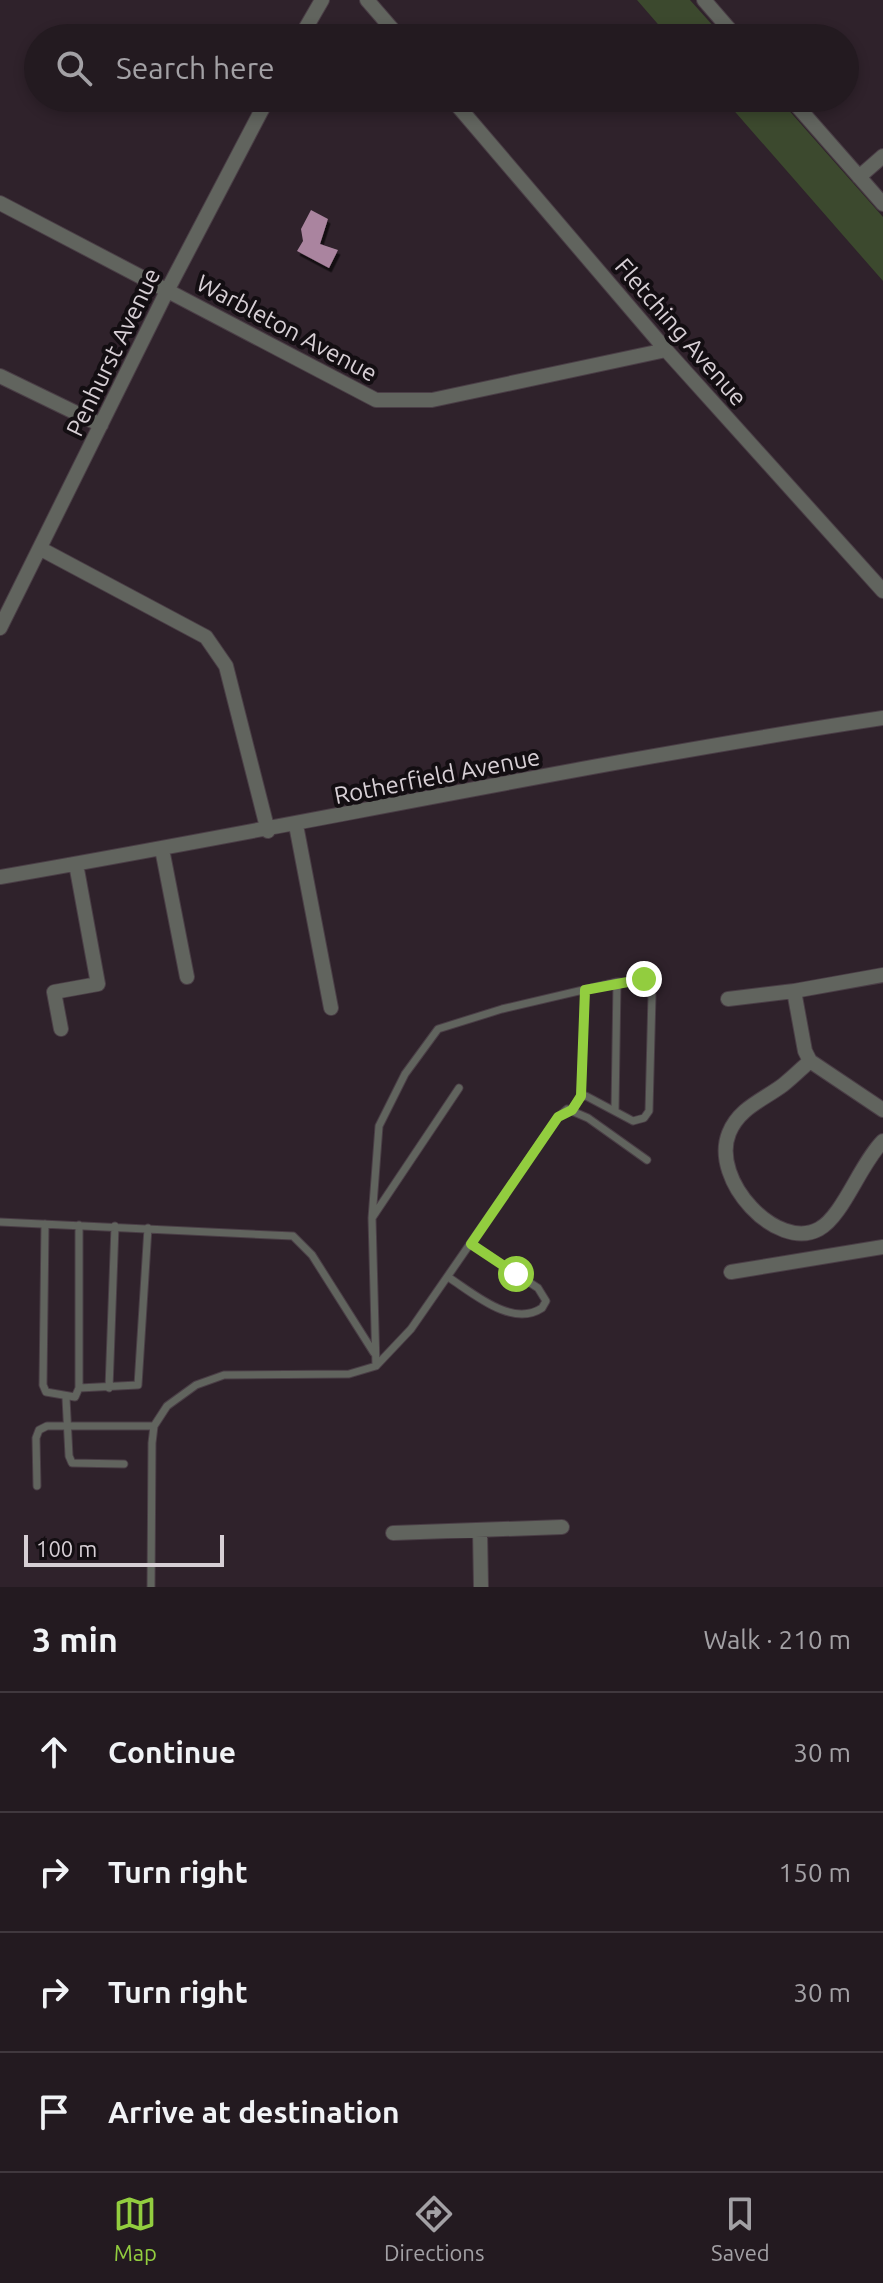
<!DOCTYPE html>
<html lang="en">
<head>
<meta charset="utf-8">
<style>
  :root { --surface:#231a20; --page:#2b2329; --text:#f1f3f6; --muted:#a3a1a5; --line:#40383e; --accent:#92cd3f }
  body { margin:0; font-family:Ubuntu,sans-serif; background:var(--page); color:var(--text) }
  .scale { position:absolute; left:24px; bottom:20px; width:200px; box-sizing:border-box; padding-left:8px; border:4px solid #d7cfd5; border-top:0; font-size:22px; line-height:28px; white-space:nowrap; color:#d7cfd5; -webkit-text-stroke:6px #130e12; paint-order:stroke }
  .stop { position:absolute; width:24px; height:24px; margin:-18px; border:6px solid #92cd3f; border-radius:50%; background:#fff }
  .stop.end { background:#92cd3f; border-color:#fff; box-shadow:0 2px 8px #0008 }
  .list { margin:0; padding:0; list-style:none }
  h2 { display:flex; justify-content:space-between; align-items:center; height:104px; margin:0; padding:0 32px; font-size:34px }
  h2 small { font-size:26px; font-weight:400; color:var(--muted) }
  .list li { display:grid; grid-template-columns:52px 1fr auto; gap:24px; align-items:center; box-sizing:border-box; height:120px; padding:0 32px; border-top:2px solid var(--line) }
  .list b { display:block; font-size:30px; white-space:nowrap }
  .list em { font-size:26px; font-style:normal; color:var(--muted) }
  .icon { flex:none; width:44px; height:44px; fill:none; stroke:currentColor; stroke-width:2; stroke-linecap:round; stroke-linejoin:round }
  .map { position:relative; flex:none; width:883px; height:1587px; overflow:hidden }
  .search { position:absolute; background:var(--surface); box-shadow:0 4px 12px #0003; left:24px; right:24px; top:24px; height:88px; display:flex; align-items:center; gap:20px; box-sizing:border-box; padding:0 28px; border-radius:44px; color:var(--muted); font-size:30px }
  .sheet { height:584px; background:var(--surface) }
  nav { display:flex; justify-content:space-around; align-items:center; box-sizing:border-box; height:112px; border-top:2px solid var(--line); background:var(--surface); font-size:22px; color:var(--muted) }
  nav a { display:grid; justify-items:center; gap:4px }
  nav .on { color:var(--accent) }
  .map>svg:first-child { display:block }
  .green { fill:#3c492e }
  .building { fill:#aa849f; filter:url(#shadow) }
  .lines { fill:none; stroke-linecap:round; stroke-linejoin:round }
  .service-casing { stroke:#4a3e46; stroke-width:9 }
  .minor-casing { stroke:#4a3e46; stroke-width:16 }
  .service { stroke:#61645e; stroke-width:7 }
  .minor { stroke:#61645e; stroke-width:14 }
  .route { stroke:#92cd3f; stroke-width:10 }
  .labels { text-anchor:middle; dominant-baseline:central; stroke-width:8; stroke-linejoin:round; paint-order:stroke }
  .street-label { font-size:24px; fill:#d7cfd5; stroke:#130e12 }
</style>
</head>
<body>
<div class="map">
<svg width="883" height="1587" viewBox="0 0 883 1587">
  <defs>
    <filter id="shadow"><feDropShadow dx="2.5" dy="4.5" stdDeviation="0" flood-color="#0009"/></filter>
  </defs>
  <rect width="100%" height="100%" fill="#2f222b"/>
  <!-- green -->
  <path class="green" d="M637,0H690L724,38H670Z
    M723,98H778L883,217V281Z"/>
  <!-- building -->
  <path class="building" d="M311,210L328,219L320,244L338,250L329,268L297,251L303,241L301,229Z"/>
  <g class="lines">
    <!-- service casing -->
    <g class="service-casing">
      <path id="service" d="M581,1096L585,990
        M615,1110L617,982
        M372,1218L379,1126L405,1074L438,1029L502,1009L617,982H649L652,995L649,1111L644,1118L633,1121L586,1096L580,1097L572,1110
        M0,1222L293,1236L312,1255L374,1353
        M45,1224L43,1385L46,1392L75,1397L79,1388V1225
        M448,1277C473,1293 512,1328 542,1308L546,1301L538,1288L471,1244
        M376,1366L372,1218L459,1088
        M79,1388L138,1385L148,1228
        M109,1388L115,1226
        M66,1398L69,1456L72,1463L124,1464
        M37,1486L36,1438L39,1430L47,1426H154
        M151,1587L152,1443L154,1426L167,1406L196,1385L224,1375L349,1374L376,1366L411,1329L558,1117L567,1109L588,1118L647,1160"/>
    </g>
    <!-- minor casing -->
    <g class="minor-casing">
      <path id="minor" d="M367,0L400,38
        M704,0L737,38
        M300,38L322,0
        M451,98L666,350L883,591
        M790,98L883,204
        M859,177L883,156
        M0,203L376,400H432L666,350
        M0,376L101,425
        M41,549L206,637L226,666L268,831
        M0,628L168,289L268,98
        M296,825L331,1008
        M162,849L187,977
        M0,877C295,826 587,763 883,718
        M794,991L805,1051L810,1061L883,1110
        M728,999L794,991L883,975
        M61,1029L54,992L98,984L76,864
        M810,1061C801,1069 792,1078 783,1085C763,1100 739,1108 729,1133C710,1180 777,1252 819,1229C843,1216 860,1164 883,1141
        M731,1272L883,1247
        M480,1530L481,1587
        M393,1533L562,1527"/>
    </g>
    <!-- service -->
    <use href="#service" class="service"/>
    <!-- minor -->
    <use href="#minor" class="minor"/>
  </g>
  <g class="lines">
    <!-- route -->
    <path class="route" d="M516,1274L471,1244L558,1117L572,1110L581,1096L585,990L644,979"/>
  </g>
  <g class="labels">
    <!-- street labels -->
    <g class="street-label">
      <text transform="translate(287 328) rotate(28)">Warbleton Avenue</text>
      <text transform="translate(681 332) rotate(49)">Fletching Avenue</text>
      <text transform="translate(113 352) rotate(-64)">Penhurst Avenue</text>
      <text transform="translate(437 776) rotate(-11)">Rotherfield Avenue</text>
    </g>
  </g>
</svg>
<div class="scale">100 m</div>
<div class="stop" style="left:516px;top:1274px"></div>
<div class="stop end" style="left:644px;top:979px"></div>
<div class="search"><svg class="icon" aria-label="search" viewBox="0 0 24 24"><circle cx="10" cy="10" r="6"/><path d="M15 15l6 6"/></svg>Search here</div>
</div>
<section class="sheet">
<h2>3 min<small>Walk · 210 m</small></h2>
<ul class="list">
<li><svg class="icon" aria-label="ahead" viewBox="0 0 24 24"><path d="M12 20V5M6 11l6-6 6 6"/></svg><div><b>Continue</b></div><em>30 m</em></li>
<li><svg class="icon" aria-label="right" viewBox="0 0 24 24"><path d="M7 20v-9h11M14 6l5 5-5 5"/></svg><div><b>Turn right</b></div><em>150 m</em></li>
<li><svg class="icon" aria-label="right" viewBox="0 0 24 24"><path d="M7 20v-9h11M14 6l5 5-5 5"/></svg><div><b>Turn right</b></div><em>30 m</em></li>
<li><svg class="icon" aria-label="arrive" viewBox="0 0 24 24"><path d="M6 21V4h12l-3 4 3 4H6"/></svg><div><b>Arrive at destination</b></div></li>
</ul>
</section>
<nav>
<a class="on"><svg class="icon" aria-label="map" viewBox="0 0 24 24"><path d="M3 6l6-2 6 2 6-2v14l-6 2-6-2-6 2zM9 4v14M15 6v14"/></svg>Map</a>
<a><svg class="icon" aria-label="directions" viewBox="0 0 24 24"><path d="M12 3l9 9-9 9-9-9zM9 14v-3h6M13 9l2 2-2 2"/></svg>Directions</a>
<a><svg class="icon" aria-label="saved" viewBox="0 0 24 24"><path d="M7 4h10v16l-5-4-5 4z"/></svg>Saved</a>
</nav>
</body>
</html>
